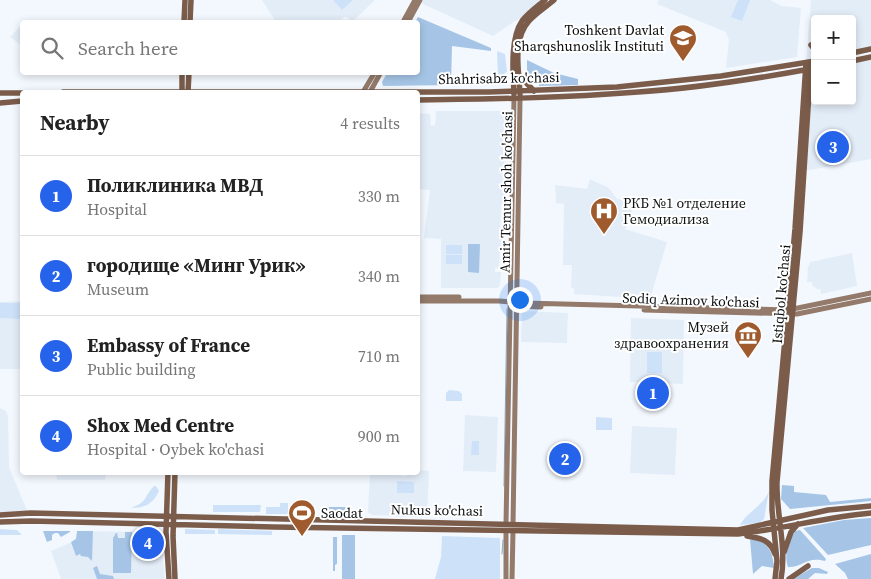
<!DOCTYPE html>
<html lang="en">
<head>
<meta charset="utf-8">
<style>
  :root { --surface:#fff; --page:#f2f2f2; --text:#222; --muted:#767676; --line:#e0e0e0; --accent:#2563eb }
  body { margin:0; font-family:"Source Serif 4",serif; background:var(--page); color:var(--text) }
  .controls { position:absolute; right:15px; top:15px; display:grid; overflow:hidden; border-radius:5px; box-shadow:0 2px 8px #0003 }
  .controls button { width:45px; height:45px; display:grid; place-items:center; padding:0; border:0; border-bottom:1px solid var(--line); background:var(--surface); color:var(--text); font:25px sans-serif }
  .you { position:absolute; left:519px; top:299px; width:18px; height:18px; margin:-12px; border:4px solid #fff; border-radius:50%; background:#1a73e8; box-shadow:0 0 0 8px #1a73e833 }
  .badge { display:grid; place-items:center; width:32px; height:32px; border-radius:50%; background:var(--accent); color:#fff; font-size:16px; font-weight:700 }
  .pin { position:absolute; translate:-50% -50%; border:2px solid #fff; box-shadow:0 1px 5px #0006 }
  .list { margin:0; padding:0; list-style:none }
  h2 { display:flex; justify-content:space-between; align-items:center; height:65px; margin:0; padding:0 20px; font-size:21px }
  h2 small { font-size:16px; font-weight:400; color:var(--muted) }
  .list li { display:grid; grid-template-columns:32px 1fr auto; gap:15px; align-items:center; box-sizing:border-box; height:80px; padding:0 20px; border-top:1px solid var(--line) }
  .list b { display:block; font-size:19px; white-space:nowrap }
  .list p { margin:0; font-size:16px; white-space:nowrap; color:var(--muted) }
  .list em { font-size:16px; font-style:normal; color:var(--muted) }
  .icon { flex:none; width:28px; height:28px; fill:none; stroke:currentColor; stroke-width:2; stroke-linecap:round; stroke-linejoin:round }
  .map { position:relative; flex:none; width:871px; height:579px; overflow:hidden }
  .search { position:absolute; background:var(--surface); box-shadow:0 2px 8px #0003; left:20px; top:20px; width:400px; height:55px; display:flex; align-items:center; gap:12px; box-sizing:border-box; padding:0 18px; border-radius:5px; color:var(--muted); font-size:19px }
  .panel { position:absolute; background:var(--surface); box-shadow:0 2px 8px #0003; left:20px; top:90px; width:400px; height:385px; border-radius:5px }
  .map>svg:first-child { display:block }
  .built { fill:#e3edf8 }
  .green { fill:#cde2f9 }
  .forest { fill:#a6c5e6 }
  .lines { fill:none; stroke-linecap:round; stroke-linejoin:round }
  .stream { stroke:#8aa8c8; stroke-width:1 }
  .secondary { stroke:#937a6a; stroke-width:5 }
  .primary { stroke:#7b5c4a; stroke-width:5.5 }
  .labels { text-anchor:middle; dominant-baseline:central; stroke-width:4; stroke-linejoin:round; paint-order:stroke }
  .poi-label { font-size:14px; fill:#0c0e0f; stroke:#fff; text-anchor:end }
  .street-label { font-size:14px; fill:#0c0e0f; stroke:#fff }
</style>
</head>
<body>
<div class="map">
<svg width="871" height="579" viewBox="0 0 871 579">
  <rect width="100%" height="100%" fill="#f3f8fe"/>
  <!-- built -->
  <path class="built" d="M262,0H375L352,22L347,17H344L338,22H276Z
    M420,0H545L527,15L515,21L493,36L423,4Z
    M659,0H770L782,6L801,8L797,57L726,68L729,40L726,32L657,4Z
    M811,0H871V49L852,53V19H815V61L806,63Z
    M22,24V46L10,37Z
    M871,57V159L804,171L811,69L815,68V101H852V61Z
    M436,111H500L505,113L504,204H501L500,231L503,235V245H501L500,249L499,268H495V272H501L500,285L498,288H441V239L424,238L430,190L418,189V113L430,114L431,126L435,125Z
    M590,179L609,188L616,198L634,206L625,229L667,242L650,299L574,294V288H571L572,265H563L564,204L556,203L555,185L587,189Z
    M852,253L857,286L821,294L820,289H817L812,285V282H807L808,266H809L810,262Z
    M22,301V369H0V302Z
    M522,311L568,313L567,343L521,342Z
    M631,318L684,320L683,384L630,382Z
    M0,408L6,411L8,416L9,467L28,513L0,515Z
    M465,415L498,417L496,472L463,471Z
    M632,426L677,428L675,475L630,473Z
    M418,470L429,471L427,517L372,515L368,512L370,473L406,476V473L418,472Z
    M56,473H106L105,480H57Z
    M77,531L153,532L158,533L161,538L165,579H61L51,551L74,541L77,537Z"/>
  <!-- green -->
  <path class="green" d="M333,0H353L342,10Z
    M738,0H750L742,21L731,17Z
    M497,51L505,54L507,72L498,78Z
    M446,245H462V254H446Z
    M446,255H462V264H446Z
    M0,303H22V319L0,318Z
    M647,352H662V373H647Z
    M449,390L459,391L462,394V401H446V393Z
    M596,417L612,418V430H596Z
    M472,441H479V455H471Z
    M397,481L414,482V493H397Z
    M154,486H156L159,491C153,504 145,508 131,508C148,502 144,496 154,486Z
    M769,491L764,519L759,523L740,525C747,512 763,506 769,491Z
    M280,503H288V514H266V507H280Z
    M213,505H261L260,512H213Z
    M409,511H427V517L390,516V512L409,513Z
    M0,529L17,530L22,535H0Z
    M185,529L215,530V534H185Z
    M218,529L272,531V535L218,534Z
    M442,536L500,538V579H435L441,557Z"/>
  <!-- forest -->
  <path class="forest" d="M418,17L491,48V51L452,46L451,85L383,86L382,82L387,73L418,72V22H415Z
    M527,60L554,73L578,79V85L539,86V80L529,78L527,75Z
    M468,244H480L479,273L468,272Z
    M782,485L794,486V492L826,495L830,502L871,498V501L790,509L781,499Z
    M290,506H309V508H315V514H290Z
    M328,507H348V515L322,514V508H328Z
    M871,518V545L828,555L803,528L844,520Z
    M800,530L826,559L825,561C806,556 802,568 788,567C784,556 787,540 795,531Z
    M43,531H70V532L61,537L58,533H55L52,535V540L47,542Z
    M77,531H93L92,561L88,557L81,556L80,554L76,556L71,542L76,539Z
    M125,532H132L131,573H113V538L116,533H117L118,538H125Z
    M342,535H355V579H342Z
    M333,537H337V564L335,565V571H333Z
    M750,539C768,540 773,552 774,568L762,566L753,574Z
    M871,554V579H848L845,573L835,564Z
    M97,566L100,574L113,576L114,579H97L93,568Z
    M812,568H819L828,572L827,574L815,573L808,579H793Z"/>
  <g class="lines">
    <!-- stream -->
    <path class="stream" d="M504,486L507,309
      M502,554L503,540"/>
    <!-- secondary -->
    <path class="secondary" d="M403,22L415,0
      M408,22L420,0
      M363,92L375,72
      M370,92L381,72
      M418,297H459
      M418,301H499L524,303L788,310L871,293
      M515,305L517,306L541,307
      M644,310L797,314L871,299
      M506,524L514,99
      M513,524L520,99
      M506,579V531
      M512,579L513,531"/>
    <!-- primary -->
    <path class="primary" d="M184,22L185,0
      M190,22L191,0
      M811,45L815,50
      M852,53L871,49
      M852,61L871,57
      M519,75L534,91
      M63,92H489L617,87L721,76L815,61
      M182,92V72
      M188,92L189,72
      M0,93H22
      M514,94C513,73 510,38 522,21C528,13 538,6 545,0
      M520,94C519,71 512,40 529,21C536,13 546,7 554,0
      M418,100C491,99 564,98 638,92C697,88 756,79 815,68
      M0,103L22,101
      M168,472L166,532L169,579
      M0,515L31,513L738,530L828,510L871,506
      M0,522L31,521L273,527L738,534C783,529 826,517 871,513
      M747,536C761,538 770,540 775,554
      M784,552L791,532L798,524
      M175,579L173,536L175,472
      M775,579L777,561L772,510V481L795,229L806,63
      M781,579C787,547 776,514 777,482L800,232L811,62
      M789,579L808,566"/>
  </g>
  <!-- icons -->
  <defs>
    <g id="university-pin" transform="scale(1.4375)"><path d="M0 17L-7.5 6A9.5 9.5 0 1 1 7.5 6Z" fill="#9f5b2d" stroke="#fff"/><path d="M0-5L7-2L0 1L-7-2ZM-4 1L0 2.5L4 1V4Q0 6-4 4Z" fill="#fff"/></g>
    <g id="hospital-pin" transform="scale(1.4375)"><path d="M0 17L-7.5 6A9.5 9.5 0 1 1 7.5 6Z" fill="#9f5b2d" stroke="#fff"/><path d="M-5-5h3v3.5h4V-5h3V5h-3V1.5h-4V5h-3Z" fill="#fff"/></g>
    <g id="museum-pin" transform="scale(1.4375)"><path d="M0 17L-7.5 6A9.5 9.5 0 1 1 7.5 6Z" fill="#9f5b2d" stroke="#fff"/><path d="M0-6L6-3V-2H-6V-3ZM-5-1h2V3h-2ZM-1-1h2V3h-2ZM3-1h2V3H3ZM-6 4H6V6H-6Z" fill="#fff"/></g>
    <g id="stadium-pin" transform="scale(1.4375)"><path d="M0 17L-7.5 6A9.5 9.5 0 1 1 7.5 6Z" fill="#9f5b2d" stroke="#fff"/><path d="M0-5a6.5 5 0 1 0 0 10a6.5 5 0 1 0 0-10ZM-3.5-1.8h7v3.6h-7Z" fill="#fff"/></g>
  </defs>
  <g fill-rule="evenodd">
    <use href="#university-pin" x="683" y="38"/>
    <use href="#hospital-pin" x="604" y="211"/>
    <use href="#museum-pin" x="748" y="335"/>
    <use href="#stadium-pin" x="302" y="513"/>
  </g>
  <g class="labels">
    <!-- poi labels -->
    <g class="poi-label">
      <text x="664" y="30">Toshkent Davlat<tspan x="664" dy="16">Sharqshunoslik Instituti</tspan></text>
      <text x="623" y="203" text-anchor="start">РКБ №1 отделение<tspan x="623" dy="16">Гемодиализа</tspan></text>
      <text x="729" y="327">Музей<tspan x="729" dy="16">здравоохранения</tspan></text>
      <text x="321" y="513" text-anchor="start">Saodat</text>
    </g>
    <!-- street labels -->
    <g class="street-label">
      <text transform="translate(499 78) rotate(-1)">Shahrisabz ko'chasi</text>
      <text transform="translate(506 192) rotate(-89)">Amir Temur shoh ko'chasi</text>
      <text transform="translate(781 294) rotate(-85)">Istiqbol ko'chasi</text>
      <text transform="translate(691 300) rotate(2)">Sodiq Azimov ko'chasi</text>
      <text transform="translate(437 510) rotate(1)">Nukus ko'chasi</text>
    </g>
  </g>
</svg>
<div class="controls">
<button>+</button>
<button>−</button>
</div>
<div class="you"></div>
<div class="pin badge" style="left:653px;top:393px">1</div>
<div class="pin badge" style="left:565px;top:459px">2</div>
<div class="pin badge" style="left:833px;top:147px">3</div>
<div class="pin badge" style="left:148px;top:543px">4</div>
<div class="search"><svg class="icon" aria-label="search" viewBox="0 0 24 24"><circle cx="10" cy="10" r="6"/><path d="M15 15l6 6"/></svg>Search here</div>
<section class="panel">
<h2>Nearby<small>4 results</small></h2>
<ul class="list">
<li><span class="badge">1</span><div><b>Поликлиника МВД</b><p>Hospital</p></div><em>330 m</em></li>
<li><span class="badge">2</span><div><b>городище «Минг Урик»</b><p>Museum</p></div><em>340 m</em></li>
<li><span class="badge">3</span><div><b>Embassy of France</b><p>Public building</p></div><em>710 m</em></li>
<li><span class="badge">4</span><div><b>Shox Med Centre</b><p>Hospital · Oybek ko'chasi</p></div><em>900 m</em></li>
</ul>
</section>
</div>
</body>
</html>
